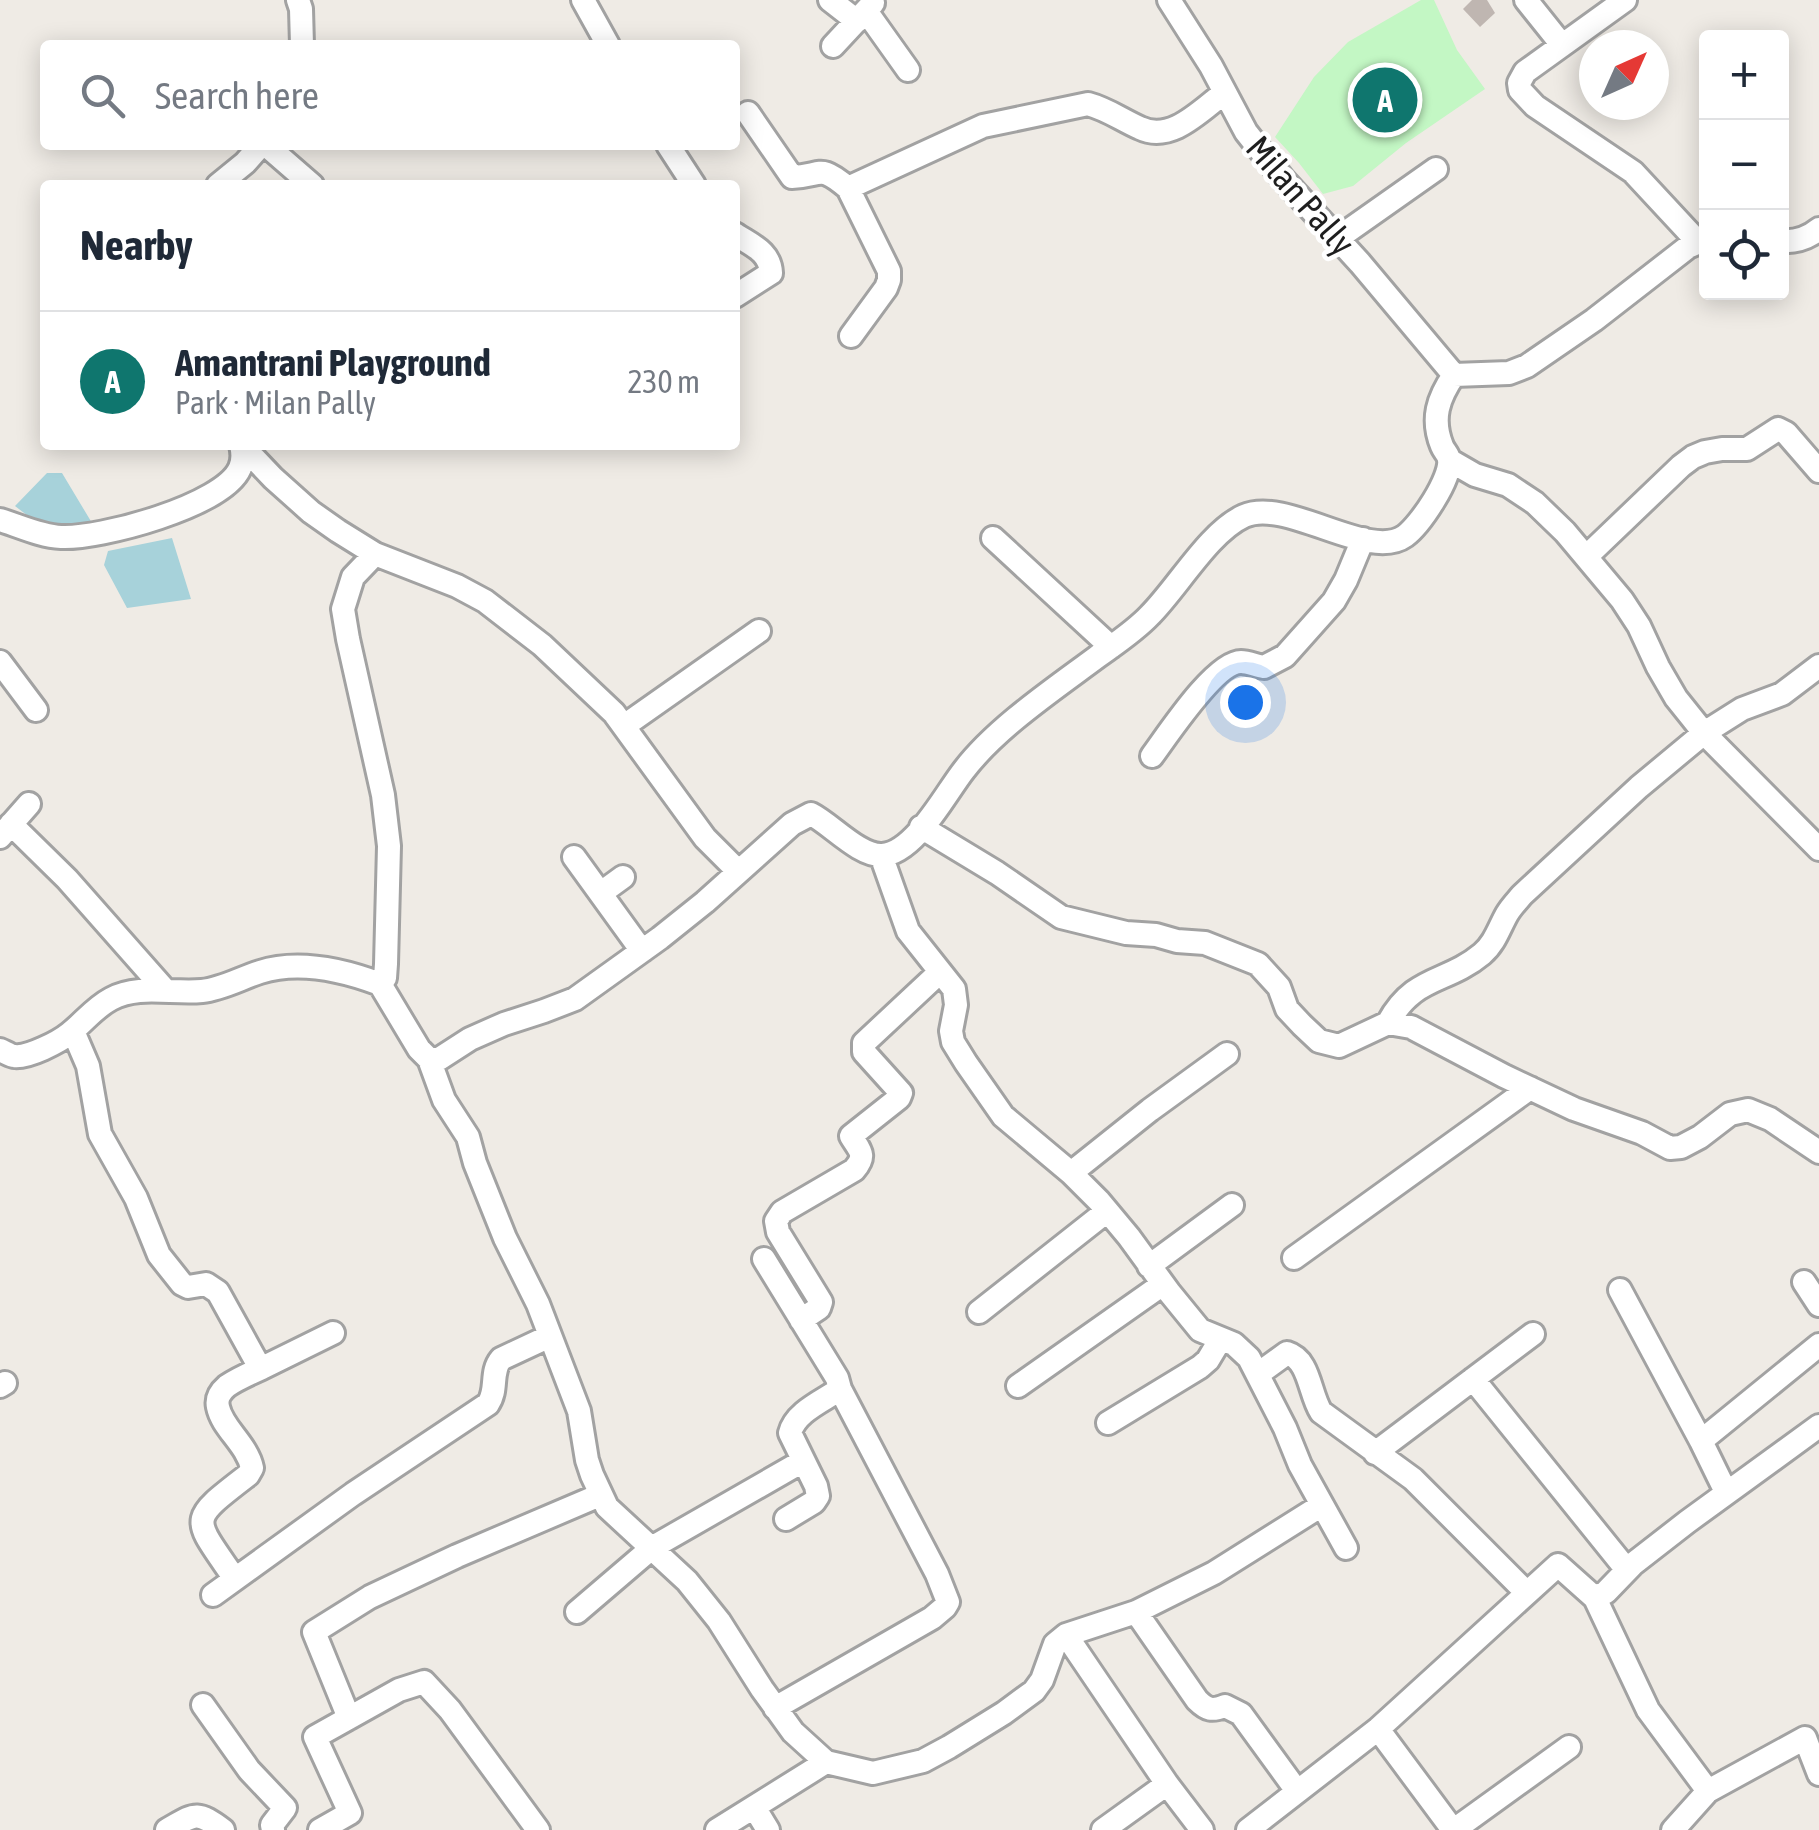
<!DOCTYPE html>
<html lang="en">
<head>
<meta charset="utf-8">
<style>
  :root { --surface:#fff; --page:#f6f6f7; --text:#1f2937; --muted:#747a83; --line:#e0e1e3; --accent:#0f766e }
  body { margin:0; font-family:"Asap Condensed",sans-serif; background:var(--page); color:var(--text) }
  .controls { position:absolute; right:30px; top:30px; display:grid; overflow:hidden; border-radius:10px; box-shadow:0 5px 25px #0003 }
  .controls button { width:90px; height:90px; display:grid; place-items:center; padding:0; border:0; border-bottom:2px solid var(--line); background:var(--surface); color:var(--text); font:50px sans-serif }
  .compass { position:absolute; left:1579px; top:30px; width:90px; height:90px; border-radius:50%; background:var(--surface); box-shadow:0 5px 25px #0003; rotate:45deg }
  .you { position:absolute; left:1245px; top:702px; width:35px; height:35px; margin:-25px; border:8px solid #fff; border-radius:50%; background:#1a73e8; box-shadow:0 0 0 15px #1a73e833 }
  .badge { display:grid; place-items:center; width:65px; height:65px; border-radius:50%; background:var(--accent); color:#fff; font-size:32px; font-weight:700 }
  .pin { position:absolute; translate:-50% -50%; border:5px solid #fff; box-shadow:0 2px 10px #0006 }
  .list { margin:0; padding:0; list-style:none }
  h2 { display:flex; justify-content:space-between; align-items:center; height:130px; margin:0; padding:0 40px; font-size:42px }
  h2 small { font-size:32px; font-weight:400; color:var(--muted) }
  .list li { display:grid; grid-template-columns:65px 1fr auto; gap:30px; align-items:center; box-sizing:border-box; height:140px; padding:0 40px; border-top:2px solid var(--line) }
  .list b { display:block; font-size:38px; white-space:nowrap }
  .list p { margin:0; font-size:32px; white-space:nowrap; color:var(--muted) }
  .list em { font-size:32px; font-style:normal; color:var(--muted) }
  .icon { flex:none; width:55px; height:55px; fill:none; stroke:currentColor; stroke-width:2; stroke-linecap:round; stroke-linejoin:round }
  .map { position:relative; flex:none; width:1819px; height:1830px; overflow:hidden }
  .search { position:absolute; background:var(--surface); box-shadow:0 5px 25px #0003; left:40px; top:40px; width:700px; height:110px; display:flex; align-items:center; gap:25px; box-sizing:border-box; padding:0 35px; border-radius:10px; color:var(--muted); font-size:38px }
  .panel { position:absolute; background:var(--surface); box-shadow:0 5px 25px #0003; left:40px; top:180px; width:700px; height:270px; border-radius:10px }
  .map>svg:first-child { display:block }
  .park { fill:#c3f7c4 }
  .water { fill:#a7d2da }
  .building { fill:#bfb6b1 }
  .lines { fill:none; stroke-linecap:round; stroke-linejoin:round }
  .minor-casing { stroke:#a2a2a2; stroke-width:28 }
  .minor { stroke:#fff; stroke-width:22 }
  .labels { text-anchor:middle; dominant-baseline:central; stroke-width:9; stroke-linejoin:round; paint-order:stroke }
  .street-label { font-size:35px; fill:#1e1e1e; stroke:#fff }
</style>
</head>
<body>
<div class="map">
<svg width="1819" height="1830" viewBox="0 0 1819 1830">
  <rect width="100%" height="100%" fill="#efebe5"/>
  <!-- park -->
  <path class="park" d="M1421,0H1434L1457,50L1485,89L1406,143L1353,186L1323,194L1299,163L1275,137L1314,77L1348,42Z"/>
  <!-- water -->
  <path class="water" d="M47,473H62L95,528L41,526L15,506Z
    M172,538L191,599L127,608L104,565L108,551Z"/>
  <!-- building -->
  <path class="building" d="M1472,0H1487L1495,13L1480,27L1463,9Z"/>
  <g class="lines">
    <!-- minor casing -->
    <g class="minor-casing">
      <path id="minor" d="M298,0L301,9L302,45
        M583,0L608,45
        M830,0L857,21
        M1169,0L1211,66L1246,132L1283,179L1360,263L1454,375
        M1526,0L1562,45
        M1625,0L1525,72L1519,83L1520,90L1535,106L1633,172L1698,242
        M866,11L908,70
        M833,46L873,3
        M748,113L792,177C823,176 818,163 848,188
        M266,145L312,185
        M668,145L694,185
        M218,185L245,163L261,145
        M735,234C751,245 770,251 771,273L735,296
        M1338,238L1436,169
        M1782,241C1796,242 1808,238 1819,229
        M851,336L886,288L889,280V271L848,188L983,126L1088,104C1107,109 1122,120 1140,128C1171,143 1200,111 1224,93
        M243,450L255,459L273,478L311,512L338,531L375,554L457,586L485,601L542,645L614,713L705,838L738,871
        M1449,460L1475,475L1508,485L1535,503L1565,532L1622,600L1639,626L1658,667L1676,698L1704,733L1819,849
        M0,520C20,526 40,536 61,537C99,539 224,506 240,468C243,461 243,453 241,445
        M993,538L1111,647
        M375,554L353,577L343,609L348,639L383,795L389,846L386,964L385,978L380,984
        M1587,556L1681,466L1693,457L1705,452L1722,449H1747L1778,429L1786,433L1819,471
        M0,662L36,710
        M624,726L759,631
        M1152,756C1167,736 1215,662 1241,662C1248,662 1257,666 1264,667L1285,656L1334,601L1346,580L1363,539
        M11,824L67,879L165,990
        M921,827L997,873L1061,917L1126,933L1156,935L1177,941L1205,943L1258,964L1279,987L1287,1009L1302,1025L1319,1041L1339,1046L1388,1023L1411,1027L1504,1076L1574,1109L1642,1133L1670,1148L1681,1147L1700,1137L1730,1114L1748,1110L1770,1119L1819,1152
        M0,837L29,804
        M881,855L908,931L954,989L956,1005L951,1031L953,1042L966,1063L1003,1116L1071,1173L1099,1201L1129,1237L1169,1292L1200,1330L1234,1344L1249,1358L1285,1428L1300,1465L1346,1548
        M574,857L642,951
        M601,893L623,877
        M1388,1023C1414,975 1446,984 1482,954C1495,943 1499,928 1507,914C1511,907 1517,901 1522,895L1639,787L1704,733L1742,709L1782,694L1819,666
        M73,1031L88,1066L100,1134L136,1198L159,1255L182,1284L188,1287L206,1284L218,1292L260,1368
        M0,1050C3,1051 11,1056 14,1056C28,1058 59,1042 70,1033C84,1022 94,1008 111,999C138,984 172,994 202,991C222,989 241,978 260,972C298,960 343,970 380,984L419,1049L429,1059H439L470,1039L504,1024L544,1011L575,999L660,938L705,902L792,824L811,814C831,824 859,856 882,855C915,853 945,794 964,770C996,728 1054,689 1097,657C1115,644 1135,631 1150,615C1178,587 1209,532 1244,516C1287,497 1369,562 1405,536C1420,525 1452,478 1449,459C1448,454 1444,451 1442,446C1431,419 1438,398 1454,375L1509,373L1527,366L1594,320L1688,247L1706,239
        M429,1059L444,1100L468,1137L475,1163L505,1238L538,1304L579,1411L587,1460L592,1475L607,1507L687,1581L719,1621L762,1689L793,1732L826,1762
        M1071,1173L1150,1110L1227,1054
        M1294,1258L1530,1088
        M764,1259L837,1378L840,1389L937,1574L948,1602L945,1607L932,1618L775,1708
        M1149,1266L1232,1205
        M1804,1282L1819,1305
        M1620,1290L1701,1441
        M979,1312L1107,1211
        M801,1320L819,1308L821,1302L778,1232L776,1221L782,1212L854,1170C867,1155 860,1151 851,1136L899,1098L901,1093L864,1052V1043L940,972
        M1258,1374L1287,1353C1310,1360 1309,1393 1321,1412L1413,1479L1527,1593
        M1473,1379L1627,1570
        M0,1386L5,1383
        M1018,1386L1163,1284
        M1108,1423L1200,1367L1208,1360L1220,1340
        M1375,1453L1533,1334
        M1726,1492L1701,1441L1819,1345
        M786,1519L814,1502L818,1496L816,1486L790,1433C795,1412 823,1401 840,1389
        M235,1579C192,1516 187,1522 248,1475L252,1468C247,1444 222,1428 218,1407C216,1398 220,1392 227,1386C237,1379 251,1373 262,1368C286,1356 309,1345 333,1333
        M213,1595L353,1494L488,1404C498,1390 490,1372 501,1359L550,1336
        M1595,1598L1606,1592L1633,1564L1687,1522L1819,1426
        M577,1612L653,1547L803,1461
        M1136,1612L1197,1700C1207,1710 1212,1711 1225,1706L1241,1714L1297,1791
        M1066,1635L1167,1784L1202,1830
        M203,1705L249,1770L285,1808L272,1825L273,1830
        M349,1718L314,1632L370,1597L457,1556L600,1495
        M1378,1729L1453,1830
        M754,1807L768,1830
        M167,1830C195,1814 196,1810 223,1830
        M320,1830L350,1813L315,1737L399,1690L424,1682L450,1710L538,1830
        M717,1830L826,1762L873,1773L923,1761L949,1747L1004,1713L1034,1691L1042,1680L1055,1644L1066,1635L1136,1612L1214,1573L1322,1505
        M1103,1830L1167,1784
        M1248,1830L1378,1729L1558,1565L1595,1598L1648,1710L1708,1791
        M1454,1830L1569,1747
        M1673,1830L1708,1791L1805,1738L1819,1774"/>
    </g>
    <!-- minor -->
    <use href="#minor" class="minor"/>
  </g>
  <g class="labels">
    <!-- street labels -->
    <g class="street-label">
      <text transform="translate(1301 195) rotate(49)">Milan Pally</text>
    </g>
  </g>
</svg>
<div class="controls">
<button>+</button>
<button>−</button>
<button><svg class="icon" aria-label="locate" viewBox="0 0 24 24"><circle cx="12" cy="12" r="6"/><path d="M12 2v4M12 18v4M2 12h4M18 12h4"/></svg></button>
</div>
<svg class="compass" viewBox="-18 -18 36 36"><path d="M0-13l5 13h-10z" fill="#e53935"/><path d="M0 13l5-13h-10z" fill="#747a83"/></svg>
<div class="you"></div>
<div class="pin badge" style="left:1385px;top:100px">A</div>
<div class="search"><svg class="icon" aria-label="search" viewBox="0 0 24 24"><circle cx="10" cy="10" r="6"/><path d="M15 15l6 6"/></svg>Search here</div>
<section class="panel">
<h2>Nearby<small></small></h2>
<ul class="list">
<li><span class="badge">A</span><div><b>Amantrani Playground</b><p>Park · Milan Pally</p></div><em>230 m</em></li>
</ul>
</section>
</div>
</body>
</html>
